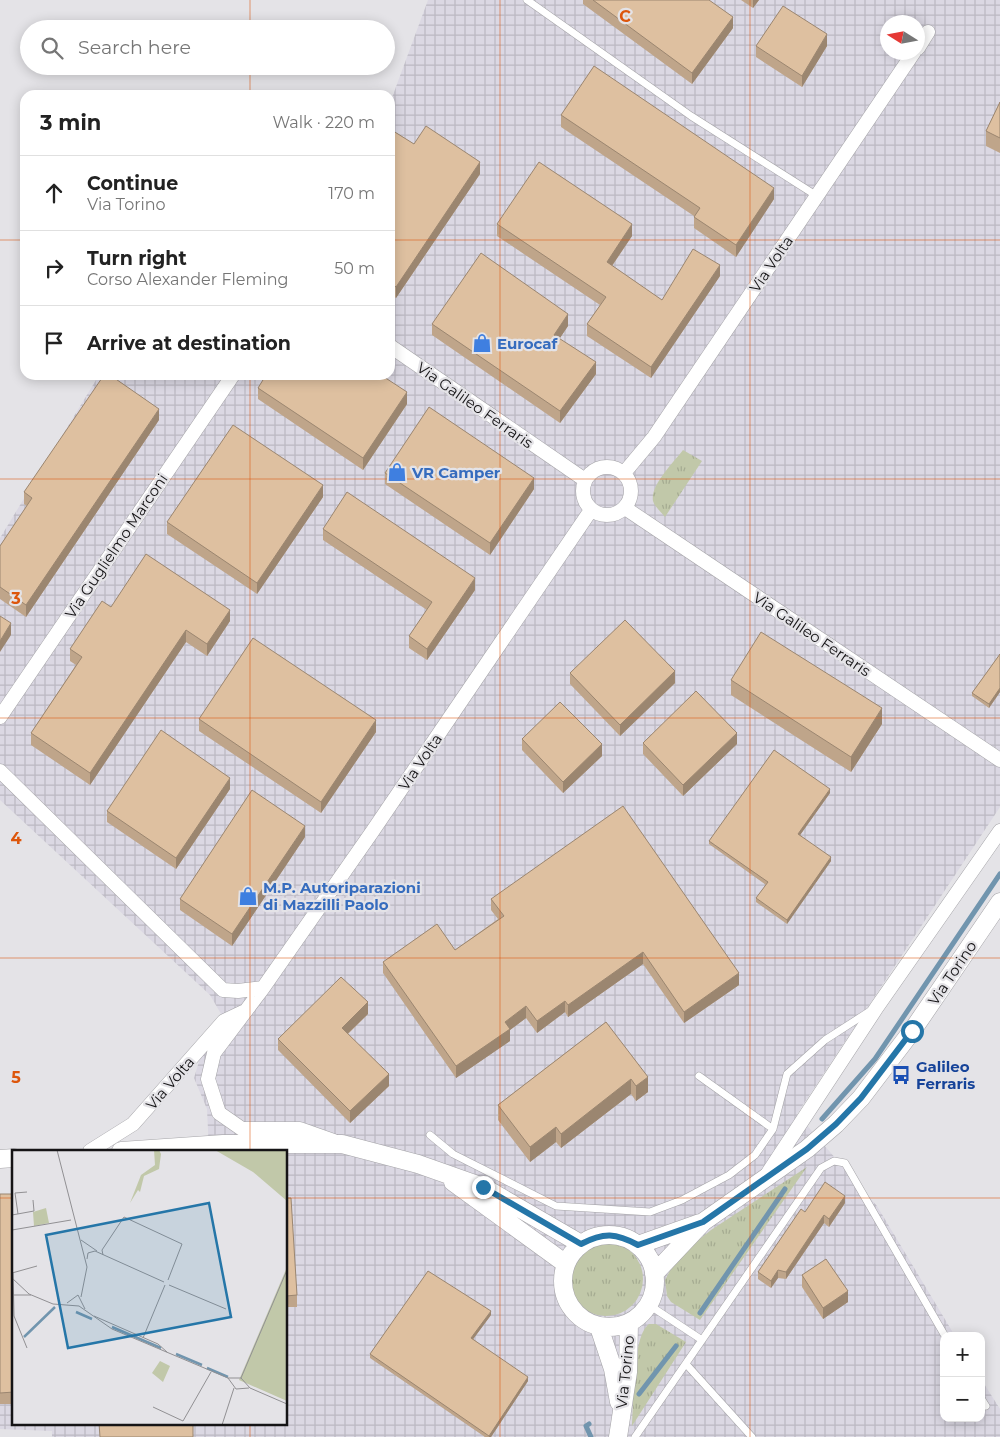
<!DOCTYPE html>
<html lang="en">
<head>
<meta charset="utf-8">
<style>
  :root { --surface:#fff; --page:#f2f2f2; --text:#222; --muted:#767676; --line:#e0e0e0 }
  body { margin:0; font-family:Montserrat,sans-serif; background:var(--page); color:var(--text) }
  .controls { position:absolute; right:15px; bottom:15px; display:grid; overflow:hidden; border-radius:10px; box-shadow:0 2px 12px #0003 }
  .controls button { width:45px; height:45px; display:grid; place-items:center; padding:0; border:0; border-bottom:1px solid var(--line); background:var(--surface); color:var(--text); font:25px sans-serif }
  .compass { position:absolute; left:880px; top:15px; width:45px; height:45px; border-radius:50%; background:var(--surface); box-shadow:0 2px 12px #0003; rotate:281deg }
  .stop { position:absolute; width:15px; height:15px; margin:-11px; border:4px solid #2576a8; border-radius:50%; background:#fff }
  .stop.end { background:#2576a8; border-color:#fff; box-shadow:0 1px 5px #0008 }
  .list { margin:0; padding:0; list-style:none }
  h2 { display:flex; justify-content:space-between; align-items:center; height:65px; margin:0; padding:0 20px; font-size:21px }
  h2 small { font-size:16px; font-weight:400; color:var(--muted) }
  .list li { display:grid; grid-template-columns:32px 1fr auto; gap:15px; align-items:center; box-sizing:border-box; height:75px; padding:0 20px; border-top:1px solid var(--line) }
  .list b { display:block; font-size:19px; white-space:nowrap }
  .list p { margin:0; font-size:16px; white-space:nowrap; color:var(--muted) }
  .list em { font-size:16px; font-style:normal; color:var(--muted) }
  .icon { flex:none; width:28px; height:28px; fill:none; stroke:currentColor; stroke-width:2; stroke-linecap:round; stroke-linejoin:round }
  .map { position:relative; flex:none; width:1000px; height:1437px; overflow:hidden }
  .search { position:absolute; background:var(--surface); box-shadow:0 2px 12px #0003; left:20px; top:20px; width:375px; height:55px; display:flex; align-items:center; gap:12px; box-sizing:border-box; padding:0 18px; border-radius:28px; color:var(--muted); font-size:19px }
  .panel { position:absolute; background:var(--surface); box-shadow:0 2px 12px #0003; left:20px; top:90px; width:375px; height:290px; border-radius:15px }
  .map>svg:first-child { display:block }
  .industrial { fill:url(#industrial-grid); fill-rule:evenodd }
  .grass { fill:url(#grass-tufts) }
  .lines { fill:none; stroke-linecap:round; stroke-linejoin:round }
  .stream { stroke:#7195ae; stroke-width:5 }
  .service-casing { stroke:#a5a4a8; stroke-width:8 }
  .minor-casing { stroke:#a5a4a8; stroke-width:15 }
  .tertiary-casing { stroke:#a5a4a8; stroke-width:19 }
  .service { stroke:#fff; stroke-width:7 }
  .minor { stroke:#fff; stroke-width:14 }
  .tertiary { stroke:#fff; stroke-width:18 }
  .wall { fill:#bfa58a }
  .shaded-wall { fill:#9b8670 }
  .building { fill:#dec0a0; stroke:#9b8670 }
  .route { stroke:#2576a8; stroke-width:6 }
  .grid { fill:none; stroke:#dd560c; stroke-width:1; stroke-opacity:0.55 }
  .labels { text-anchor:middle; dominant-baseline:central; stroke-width:4.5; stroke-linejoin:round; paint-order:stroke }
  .street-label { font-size:15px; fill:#151416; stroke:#e4e3e7 }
  .shop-label { font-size:15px; font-weight:bold; fill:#366cbe; stroke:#e4e3e7; text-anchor:start }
  .transit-label { font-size:15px; font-weight:bold; fill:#164399; stroke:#e4e3e7; text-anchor:start }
  .inset-river { fill:none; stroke:#7195ae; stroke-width:2.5 }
  .inset-road { fill:none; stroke:#919093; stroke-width:1 }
  .view { fill:#2576a8; fill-opacity:0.15; stroke:#2576a8; stroke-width:2.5 }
  .inset-edge { fill:none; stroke:#151416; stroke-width:2.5 }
  .grid-label { font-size:16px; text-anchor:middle; font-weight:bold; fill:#dd560c; stroke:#e4e3e7; stroke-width:4.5; stroke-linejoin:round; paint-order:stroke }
</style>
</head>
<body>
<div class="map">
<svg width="1000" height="1437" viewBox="0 0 1000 1437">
  <defs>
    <pattern id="industrial-grid" width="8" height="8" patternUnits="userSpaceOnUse" patternTransform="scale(1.25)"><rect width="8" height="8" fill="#dbd8e3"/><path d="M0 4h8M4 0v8" fill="none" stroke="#bbb8c2"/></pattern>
    <pattern id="grass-tufts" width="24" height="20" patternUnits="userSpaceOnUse" patternTransform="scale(1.25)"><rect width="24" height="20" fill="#c1c8a9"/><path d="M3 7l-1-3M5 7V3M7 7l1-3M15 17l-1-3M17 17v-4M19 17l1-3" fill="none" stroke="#a5ab91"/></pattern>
  </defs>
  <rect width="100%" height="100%" fill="#e4e3e7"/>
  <!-- industrial -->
  <path class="industrial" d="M428,0H1000V807L797,1114L877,1206L955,1336H944V1418H981V1379L1000,1409V1437H52V1431L0,1429V1195L14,1194V1423H286V1151H209L207,1109L194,1078L204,1045L224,1019L210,995L0,800V538L99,375H390V103ZM888,22H918V52H888Z"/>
  <!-- grass -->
  <path class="grass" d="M683,450L702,461L665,517C661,512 655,507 653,501C650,485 674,462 683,450Z
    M807,1167L700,1320L671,1302L667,1296L665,1280L674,1263L682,1253L711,1230Z
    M569 1279a37 37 0 1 1 74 0a37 37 0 1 1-74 0Z
    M649,1324H656L686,1342L632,1426C634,1404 632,1336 649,1324Z"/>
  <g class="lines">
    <!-- stream -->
    <path class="stream" d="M822,1119L875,1059L1000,874
      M700,1313L785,1189
      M639,1394L676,1346
      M589,1424L586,1426L591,1437"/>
    <!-- service casing -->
    <g class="service-casing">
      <path id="service" d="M527,0L691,116L817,196
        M699,1076L773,1129
        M430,1135L453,1154L556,1206L650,1212L682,1200L729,1175L755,1155L773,1129L787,1074L825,1040L870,1011
        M649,1305L702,1340
        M686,1364L752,1437
        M981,1398L986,1406
        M635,1437L821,1168L834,1161L845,1163L945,1336"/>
    </g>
    <!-- minor casing -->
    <g class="minor-casing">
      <path id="minor" d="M918,48L928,32
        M390,346L585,480
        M583 491a24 24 0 1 1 48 0a24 24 0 1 1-48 0Z
        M624,473L654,437L914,52
        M625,508L1000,760
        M0,717L233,375
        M0,771L223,990L238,991L263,988
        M334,1141L300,1129H242L219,1113L208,1079L214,1053L263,988L372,832L591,510
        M90,1151L133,1124L224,1021L243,1012
        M766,1176L877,1007L1000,831"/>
    </g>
    <!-- tertiary casing -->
    <g class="tertiary-casing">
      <path id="tertiary" d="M121,1151L223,1144H342L418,1164L483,1187L581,1244
        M0,1159L14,1158
        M453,1182L566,1264
        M563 1281a46 46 0 1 1 92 0a46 46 0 1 1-92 0Z
        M638,1245L700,1223
        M654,1274L703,1222L807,1149L836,1124L861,1098L912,1031L1000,902
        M599,1327L613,1369L619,1402
        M618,1437L628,1372L629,1323"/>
    </g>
    <!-- service -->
    <use href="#service" class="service"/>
    <!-- minor -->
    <use href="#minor" class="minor"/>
    <!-- tertiary -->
    <use href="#tertiary" class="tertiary"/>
  </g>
  <!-- wall -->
  <path class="wall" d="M583,0H709L733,28L692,84L583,4Z
    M741,0H759L753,8Z
    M756,46H827L802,87L756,57Z
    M1000,102V153L986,146V131Z
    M561,115L774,199L736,257L694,228V216L561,127Z
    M390,129L414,144L480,174L396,298L390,294Z
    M497,224L632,236L612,266L662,300L720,276L651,378L587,336V324L600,305L497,236Z
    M432,324L568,326L559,339L596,374L560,423L432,335Z
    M258,388L407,404L363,470L258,399Z
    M159,420L26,617L0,599V546L27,506L24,504V492Z
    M385,473L534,489L490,555L385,484Z
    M323,497L257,594L167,534V522Z
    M323,529L475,590L427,660L409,648V636L427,610L323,540Z
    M111,607L230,621L207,656L186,642L90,785L31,745V733L76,665L70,661V649Z
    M1000,654V692L989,708L972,696V693Z
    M570,673L675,683L620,736L570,684Z
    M731,680L882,724L851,772L731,695Z
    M199,719L376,732L321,813L199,731Z
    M522,739L602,756L563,793L522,750Z
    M643,743L737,744L683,796L643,754Z
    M230,789L176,869L107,822V811Z
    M830,793L800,835L831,861L787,924L756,902V898L766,885L709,844V841Z
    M305,837L232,946L180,910V899Z
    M491,899L739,985L684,1023L643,964L568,1017L565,1012L537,1033L526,1018L510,1030V1041L456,1078L383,973V962L455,950L498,919L491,910Z
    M368,1014L348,1034L389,1086L350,1123L278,1050V1039Z
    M606,1022L648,1092L636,1101L631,1094L561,1148L556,1142L530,1162L498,1120V1105Z
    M0,1194H14V1404H0Z
    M286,1198L297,1295V1307H286Z
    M845,1203L829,1227L824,1223L786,1279L778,1278L771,1288L758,1279V1272L805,1212Z
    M802,1275L848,1302L823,1319L802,1287Z
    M491,1315L473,1339L528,1381L491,1437H485L370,1358V1354Z"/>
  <!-- shaded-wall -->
  <path class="shaded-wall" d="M753,0H759L753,8Z
    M733,17V28L692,84V73Z
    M827,34V46L802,87V76Z
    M480,162V174L396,298V287Z
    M774,188V199L736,257V245Z
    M632,224V236L607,273V262Z
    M720,265V276L651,378V367Z
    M568,314V326L554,347V335Z
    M596,362V374L560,423V411Z
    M407,392V404L363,470V458Z
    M159,409V420L26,617V605Z
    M534,478V489L490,555V543Z
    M323,485V497L257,594V583Z
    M475,578V590L427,660V649Z
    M230,610V621L207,656V644Z
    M11,623V635L0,652V641Z
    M186,630V642L90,785V773Z
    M675,671V683L620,736V725Z
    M1000,688V692L989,708V704Z
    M882,708V724L851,772V757Z
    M376,720V732L321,813V802Z
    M737,733V744L683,796V785Z
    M602,744V756L563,793V782Z
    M230,778V789L176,869V858Z
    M830,789V793L798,838V834Z
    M305,826V837L232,946V934Z
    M831,857V861L787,924V920Z
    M643,952V964L568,1017V1005Z
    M739,973V985L684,1023V1012Z
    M565,1001V1012L537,1033V1021Z
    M368,1002V1014L342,1039V1028Z
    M526,1006V1018L510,1030V1041L456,1078V1066L505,1022Z
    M389,1074V1086L350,1123V1111Z
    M648,1077V1092L636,1101V1086Z
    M631,1079V1094L561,1148V1134Z
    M556,1127V1142L530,1162V1147Z
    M845,1196V1203L829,1227V1219Z
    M824,1215V1223L786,1279V1272Z
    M778,1270V1278L771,1288V1281Z
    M848,1291V1302L823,1319V1308Z
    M491,1311V1315L471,1342V1338Z
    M528,1377V1381L491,1437H489V1436Z"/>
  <!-- building -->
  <path class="building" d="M593,0H709L733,17L692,73Z
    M783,6L827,34L802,76L756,46Z
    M594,66L774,188L736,245L694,217L700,208L561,115Z
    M1000,102V138L986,131Z
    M426,126L480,162L396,287L390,282V129L414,144Z
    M539,162L632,224L607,262L662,300L693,249L720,265L651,367L587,324L606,297L497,224Z
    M481,253L568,314L554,335L596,362L560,411L432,324Z
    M104,375H110L159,409L26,605L0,587V546L32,498L24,492Z
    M266,375H381L407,392L363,458L258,388Z
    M429,407L534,478L490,543L385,473Z
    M233,425L323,485L257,583L167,522Z
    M347,492L475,578L427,649L409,636L432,602L323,529Z
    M146,554L230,610L207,644L186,630L90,773L31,733L82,657L70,649L102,601L111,607Z
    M0,616L11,623L0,641Z
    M625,620L675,671L620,725L570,673Z
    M761,632L882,708L851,757L731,680Z
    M253,638L376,720L321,802L199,719Z
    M1000,654V688L989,704L972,693Z
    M696,691L737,733L683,785L643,743Z
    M560,702L602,744L563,782L522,739Z
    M161,730L230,778L176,858L107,811Z
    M774,750L830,789L798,834L831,857L787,920L756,898L768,882L709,841Z
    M252,790L305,826L232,934L180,899Z
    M623,806L739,973L684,1012L643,952L568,1005L565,1001L537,1021L526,1006L505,1022L510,1029L456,1066L383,962L437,924L455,950L504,916L491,899Z
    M341,977L368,1002L342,1028L389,1074L350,1111L278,1039Z
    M606,1022L648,1077L636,1086L631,1079L561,1134L556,1127L530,1147L498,1105Z
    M825,1182L845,1196L829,1219L824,1215L786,1272L778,1270L771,1281L758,1272L801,1209L805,1212Z
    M0,1194H14V1392L0,1393Z
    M286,1198H291L297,1295L286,1296Z
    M826,1259L848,1291L823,1308L802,1275Z
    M428,1271L491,1311L471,1338L528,1377L489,1436L370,1354Z
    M99,1423H193V1437H100Z"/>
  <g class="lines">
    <!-- route -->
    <path class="route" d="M483,1187L581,1244C604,1232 616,1233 638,1245L703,1222L807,1149L836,1124L861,1098L912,1031"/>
  </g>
  <!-- grid -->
  <path class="grid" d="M250,0V29M500,0V1437M750,0V1437M250,66V95M0,240H25M390,240H1000M250,375V1151M0,479H1000M0,718H1000M0,958H1000M0,1198H14M286,1198H1000M250,1423V1437"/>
  <!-- icons -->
  <defs>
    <g id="shop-bare" transform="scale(1.5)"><path d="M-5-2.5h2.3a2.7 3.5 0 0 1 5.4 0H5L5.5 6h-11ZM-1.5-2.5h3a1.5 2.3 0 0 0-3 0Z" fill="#3f7fe0" stroke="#e4e3e7" stroke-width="2.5" paint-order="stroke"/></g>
    <g id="bus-bare" transform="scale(1.5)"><path d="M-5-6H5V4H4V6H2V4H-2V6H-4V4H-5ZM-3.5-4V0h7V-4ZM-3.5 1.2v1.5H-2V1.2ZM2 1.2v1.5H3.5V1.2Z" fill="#1a4fb4" stroke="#e4e3e7" stroke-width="2.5" paint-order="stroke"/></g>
  </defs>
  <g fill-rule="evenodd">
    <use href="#shop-bare" x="482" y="343"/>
    <use href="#shop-bare" x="397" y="472"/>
    <use href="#shop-bare" x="248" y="896"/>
    <use href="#bus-bare" x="901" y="1075"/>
  </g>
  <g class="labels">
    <!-- street labels -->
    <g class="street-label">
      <text transform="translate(771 264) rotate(-56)">Via Volta</text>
      <text transform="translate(475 405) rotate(35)">Via Galileo Ferraris</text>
      <text transform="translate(116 546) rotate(-56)">Via Guglielmo Marconi</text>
      <text transform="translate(812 634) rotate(34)">Via Galileo Ferraris</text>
      <text transform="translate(420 762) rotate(-56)">Via Volta</text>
      <text transform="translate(952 973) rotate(-56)">Via Torino</text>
      <text transform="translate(170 1083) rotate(-49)">Via Volta</text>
      <text transform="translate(625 1372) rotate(-84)">Via Torino</text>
    </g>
    <!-- shop labels -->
    <g class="shop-label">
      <text x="497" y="343">Eurocaf</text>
      <text x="412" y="472">VR Camper</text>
      <text x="263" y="887">M.P. Autoriparazioni<tspan x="263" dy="17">di Mazzilli Paolo</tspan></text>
    </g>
    <!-- transit labels -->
    <g class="transit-label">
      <text x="916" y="1066">Galileo<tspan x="916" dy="17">Ferraris</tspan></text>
    </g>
  </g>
  <!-- overview -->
  <g transform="translate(12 1150)">
    <rect width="275" height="275" fill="#e4e3e7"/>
    <path d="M142,0H147L149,4L147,19L132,26L128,42L126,40L118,53L129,25L143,15ZM203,0H275V51L241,22ZM34,58L37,73L22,76L21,62ZM275,117V251L227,230ZM148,211L158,216L151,232L140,223Z" fill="#c1c8a9"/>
    <path class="inset-river" d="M64,162L80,169M100,177L149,198M12,187L43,157M164,204L190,215M195,218L216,227"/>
    <path class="inset-road" d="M45,0L75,117L69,147M6,64L3,43L15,42M0,65L22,61L21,50M0,80L59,70M69,90L85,101M91,105L90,100L112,67L170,94L156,130M75,109L76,103L83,101L152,132M0,123L25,116M1,123L2,166L15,198M0,128L17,144L41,154L67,156L100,179L216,228H229L238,238L275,254M157,135L214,159M0,145H19M55,153L66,145L73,159M82,166L146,194L155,202M131,188L153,135M216,228L224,239L237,238M229,228L275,120M141,257L171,271L199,222M210,275L222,238"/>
    <path class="view" d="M197,53L219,167L56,198L34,85Z"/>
    <rect width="275" height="275" class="inset-edge"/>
  </g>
  <g class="grid-label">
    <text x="625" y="22">C</text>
    <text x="16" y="604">3</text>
    <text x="16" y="844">4</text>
    <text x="16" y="1083">5</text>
  </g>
</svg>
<div class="controls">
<button>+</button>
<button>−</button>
</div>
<svg class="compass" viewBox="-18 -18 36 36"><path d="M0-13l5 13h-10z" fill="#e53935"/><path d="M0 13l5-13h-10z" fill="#767676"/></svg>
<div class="stop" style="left:912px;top:1031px"></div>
<div class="stop end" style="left:483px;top:1187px"></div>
<div class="search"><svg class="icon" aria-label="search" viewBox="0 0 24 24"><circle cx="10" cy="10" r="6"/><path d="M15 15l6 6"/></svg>Search here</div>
<section class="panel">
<h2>3 min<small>Walk · 220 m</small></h2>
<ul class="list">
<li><svg class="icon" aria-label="ahead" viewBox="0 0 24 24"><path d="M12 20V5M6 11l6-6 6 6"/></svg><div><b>Continue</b><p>Via Torino</p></div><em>170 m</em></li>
<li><svg class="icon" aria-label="right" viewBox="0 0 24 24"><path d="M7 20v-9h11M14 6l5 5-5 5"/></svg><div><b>Turn right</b><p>Corso Alexander Fleming</p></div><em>50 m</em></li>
<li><svg class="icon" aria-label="arrive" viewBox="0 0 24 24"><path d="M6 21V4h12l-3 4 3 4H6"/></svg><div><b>Arrive at destination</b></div></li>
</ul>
</section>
</div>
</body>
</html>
